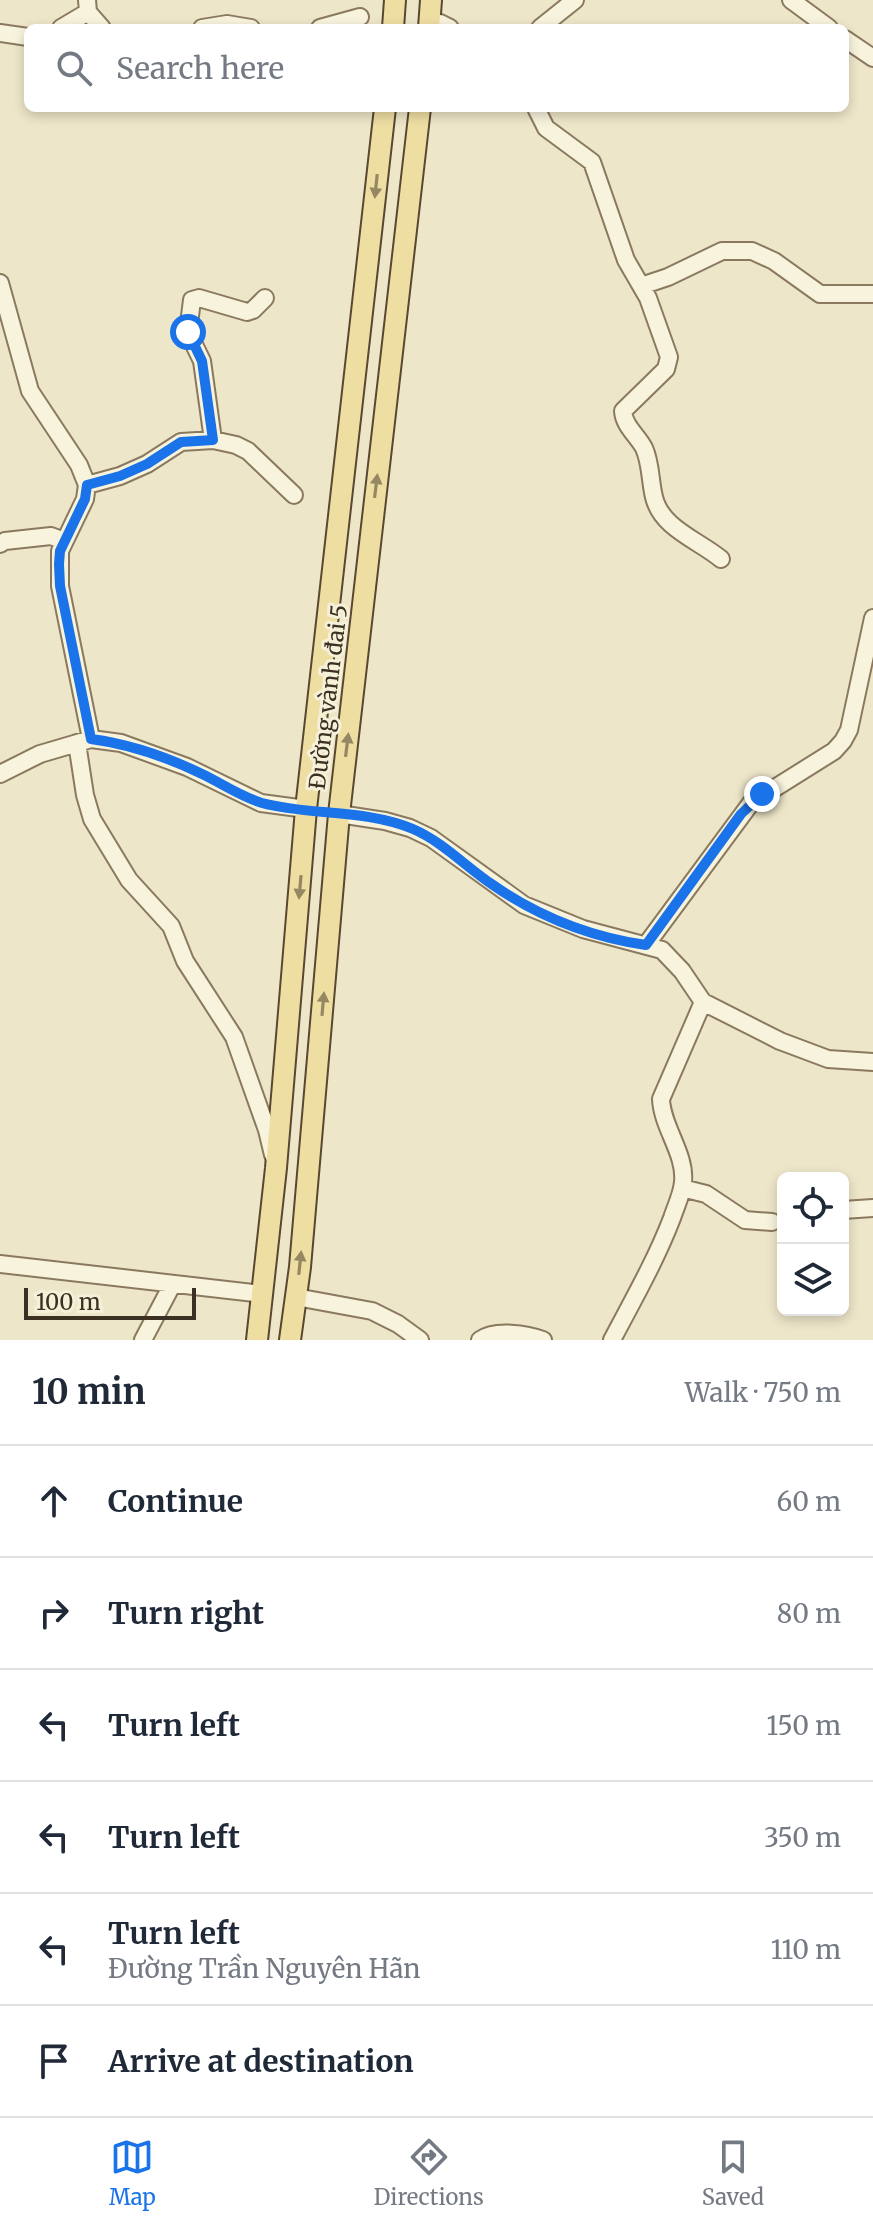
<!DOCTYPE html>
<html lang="en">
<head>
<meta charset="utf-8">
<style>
  :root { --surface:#fff; --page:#f2f2f3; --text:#1f2937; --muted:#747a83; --line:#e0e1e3; --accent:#1a73e8 }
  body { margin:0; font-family:Merriweather,serif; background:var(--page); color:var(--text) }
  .controls { position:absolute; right:24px; bottom:24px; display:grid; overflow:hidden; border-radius:12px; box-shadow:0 4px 12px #0003 }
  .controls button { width:72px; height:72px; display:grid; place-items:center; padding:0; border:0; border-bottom:2px solid var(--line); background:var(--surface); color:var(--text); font:40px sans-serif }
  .scale { position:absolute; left:24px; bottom:20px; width:172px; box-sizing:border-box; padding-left:8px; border:4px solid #3b3021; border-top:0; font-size:22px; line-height:28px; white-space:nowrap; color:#3b3021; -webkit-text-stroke:6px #f5f0d8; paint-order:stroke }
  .stop { position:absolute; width:24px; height:24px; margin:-18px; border:6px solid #1a73e8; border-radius:50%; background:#fff }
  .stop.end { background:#1a73e8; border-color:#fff; box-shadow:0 2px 8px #0008 }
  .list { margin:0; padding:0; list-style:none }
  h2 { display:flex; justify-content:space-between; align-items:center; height:104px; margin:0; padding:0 32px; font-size:34px }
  h2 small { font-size:26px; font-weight:400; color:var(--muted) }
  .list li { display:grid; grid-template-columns:52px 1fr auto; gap:24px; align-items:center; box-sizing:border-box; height:112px; padding:0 32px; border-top:2px solid var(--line) }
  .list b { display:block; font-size:30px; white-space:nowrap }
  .list p { margin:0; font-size:26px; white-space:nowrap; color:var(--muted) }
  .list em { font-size:26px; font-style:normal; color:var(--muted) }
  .icon { flex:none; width:44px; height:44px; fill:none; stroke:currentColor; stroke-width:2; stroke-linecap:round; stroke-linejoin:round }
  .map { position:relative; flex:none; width:873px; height:1340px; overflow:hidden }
  .search { position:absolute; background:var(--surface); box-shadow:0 4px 12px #0003; left:24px; right:24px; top:24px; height:88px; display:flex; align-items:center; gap:20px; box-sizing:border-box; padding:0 28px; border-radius:12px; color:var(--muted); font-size:30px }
  .sheet { height:776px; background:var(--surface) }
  nav { display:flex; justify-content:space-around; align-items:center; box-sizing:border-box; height:112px; border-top:2px solid var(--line); background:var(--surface); font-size:22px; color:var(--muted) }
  nav a { display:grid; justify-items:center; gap:4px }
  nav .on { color:var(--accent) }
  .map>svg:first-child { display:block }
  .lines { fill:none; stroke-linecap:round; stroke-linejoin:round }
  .minor-casing { stroke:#8a795e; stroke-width:20 }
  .major-casing { stroke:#584731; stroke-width:24 }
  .minor { stroke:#f8f3dc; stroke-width:16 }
  .major { stroke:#efdea2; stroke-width:20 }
  .oneway { fill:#958762 }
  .route { stroke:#1a73e8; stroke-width:10 }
  .labels { text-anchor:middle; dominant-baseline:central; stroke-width:6; stroke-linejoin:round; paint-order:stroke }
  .street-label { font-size:22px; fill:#3b3021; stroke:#f5f0d8 }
</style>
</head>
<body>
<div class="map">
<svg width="873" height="1340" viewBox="0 0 873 1340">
  <rect width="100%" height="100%" fill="#eee6c9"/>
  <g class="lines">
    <!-- minor casing -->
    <g class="minor-casing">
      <path id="minor" d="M87,0L88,12L102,28
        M791,0L829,28
        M440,23L450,28
        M61,28L88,12
        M202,28L227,24L251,28
        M320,28L360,17
        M540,28L575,0
        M0,33L28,37
        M845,39L873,58
        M536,108L546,128L592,162L626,260L648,298L669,357L666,369L623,411C624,426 637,435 644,448C651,463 650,481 654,497C661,528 698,540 721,559
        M0,283L30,391L79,465L87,485L85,499L60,551V586L91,739
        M641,286L668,277L722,251H752L774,261L820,294H873
        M213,440L202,361L188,332L192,300L199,298L247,312L253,310L265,298
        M87,485L120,476L147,464L181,442L213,440L236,445L248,451L294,495
        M0,544L5,541L51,536L64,541
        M77,743L85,795L92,819L129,880L171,926L185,961L234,1037L267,1130L273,1155
        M0,774L40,754L91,739L121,743L187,767L261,803L306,809
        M339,814L385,821L410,828L431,838L524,905L583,929L662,950L682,971L703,1002L780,1041L828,1059L873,1062
        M646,945L751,803L834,751L843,741L849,730L873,618
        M682,1188L706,1194L745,1220L772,1222
        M843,1210L873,1208
        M0,1264L263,1294
        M296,1297L372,1311L398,1324L420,1340
        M143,1340L172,1285
        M480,1340C495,1329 527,1334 543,1340
        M612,1340C633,1300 656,1260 672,1218C676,1206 682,1194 683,1182C686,1154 662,1127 661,1099L703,1002"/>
    </g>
    <!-- major casing -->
    <g class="major-casing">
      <path id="major" d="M393,28L395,0
        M429,28L431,0
        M257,1340L276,1168L306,809L385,108
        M290,1340L300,1267L339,814L420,108"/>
    </g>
    <!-- minor -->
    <use href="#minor" class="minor"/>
    <!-- major -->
    <use href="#major" class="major"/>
  </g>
  <!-- one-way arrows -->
  <defs><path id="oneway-solid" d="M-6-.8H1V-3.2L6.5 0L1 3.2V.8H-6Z" transform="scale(2)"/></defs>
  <g class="oneway">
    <use href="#oneway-solid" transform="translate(376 186) rotate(96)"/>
    <use href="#oneway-solid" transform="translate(376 486) rotate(-83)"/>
    <use href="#oneway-solid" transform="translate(347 745) rotate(-83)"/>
    <use href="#oneway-solid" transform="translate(300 887) rotate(95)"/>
    <use href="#oneway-solid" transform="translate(323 1004) rotate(-85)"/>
    <use href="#oneway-solid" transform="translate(300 1263) rotate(-84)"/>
  </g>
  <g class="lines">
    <!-- route -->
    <path class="route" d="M188,332L202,361L213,440L181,442L147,464L120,476L87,485L85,499L60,551L59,564L60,586L91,739C129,744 167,757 202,774C221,783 242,797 262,803C311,816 366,809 413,829C443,842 466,867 493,885C538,916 591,937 646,945L741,814L762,794"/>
  </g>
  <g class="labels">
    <!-- street labels -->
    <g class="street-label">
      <text transform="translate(328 697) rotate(-83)">Đường vành đai 5</text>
    </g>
  </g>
</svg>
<div class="controls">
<button><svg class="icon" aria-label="locate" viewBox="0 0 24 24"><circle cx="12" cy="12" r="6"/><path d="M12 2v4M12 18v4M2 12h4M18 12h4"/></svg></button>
<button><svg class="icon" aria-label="layers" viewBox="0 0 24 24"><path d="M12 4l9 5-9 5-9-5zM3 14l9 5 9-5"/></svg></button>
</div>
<div class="scale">100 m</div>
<div class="stop" style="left:188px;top:332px"></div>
<div class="stop end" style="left:762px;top:794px"></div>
<div class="search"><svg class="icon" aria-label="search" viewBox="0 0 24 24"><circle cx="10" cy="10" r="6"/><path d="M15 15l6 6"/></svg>Search here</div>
</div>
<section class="sheet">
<h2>10 min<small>Walk · 750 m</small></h2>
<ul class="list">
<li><svg class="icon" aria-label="ahead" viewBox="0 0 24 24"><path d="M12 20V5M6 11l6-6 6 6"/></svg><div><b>Continue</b></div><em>60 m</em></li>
<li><svg class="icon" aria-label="right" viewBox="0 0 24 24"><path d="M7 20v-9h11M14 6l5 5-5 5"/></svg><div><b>Turn right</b></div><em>80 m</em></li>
<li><svg class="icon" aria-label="left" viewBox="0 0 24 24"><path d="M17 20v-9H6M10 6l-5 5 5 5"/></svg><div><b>Turn left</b></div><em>150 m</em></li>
<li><svg class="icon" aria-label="left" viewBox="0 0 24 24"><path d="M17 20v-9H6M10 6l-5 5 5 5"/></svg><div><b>Turn left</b></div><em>350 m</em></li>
<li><svg class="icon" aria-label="left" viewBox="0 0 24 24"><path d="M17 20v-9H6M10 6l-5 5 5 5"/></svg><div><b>Turn left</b><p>Đường Trần Nguyên Hãn</p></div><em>110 m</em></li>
<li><svg class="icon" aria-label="arrive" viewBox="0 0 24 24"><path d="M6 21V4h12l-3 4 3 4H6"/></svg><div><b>Arrive at destination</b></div></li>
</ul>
</section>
<nav>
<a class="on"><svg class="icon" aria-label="map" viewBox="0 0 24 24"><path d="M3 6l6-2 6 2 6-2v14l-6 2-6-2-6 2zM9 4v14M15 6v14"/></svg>Map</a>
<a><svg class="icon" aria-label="directions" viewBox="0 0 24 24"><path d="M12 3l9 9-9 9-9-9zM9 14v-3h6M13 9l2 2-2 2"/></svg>Directions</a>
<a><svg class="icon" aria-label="saved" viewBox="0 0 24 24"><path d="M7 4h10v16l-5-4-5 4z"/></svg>Saved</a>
</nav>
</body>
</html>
